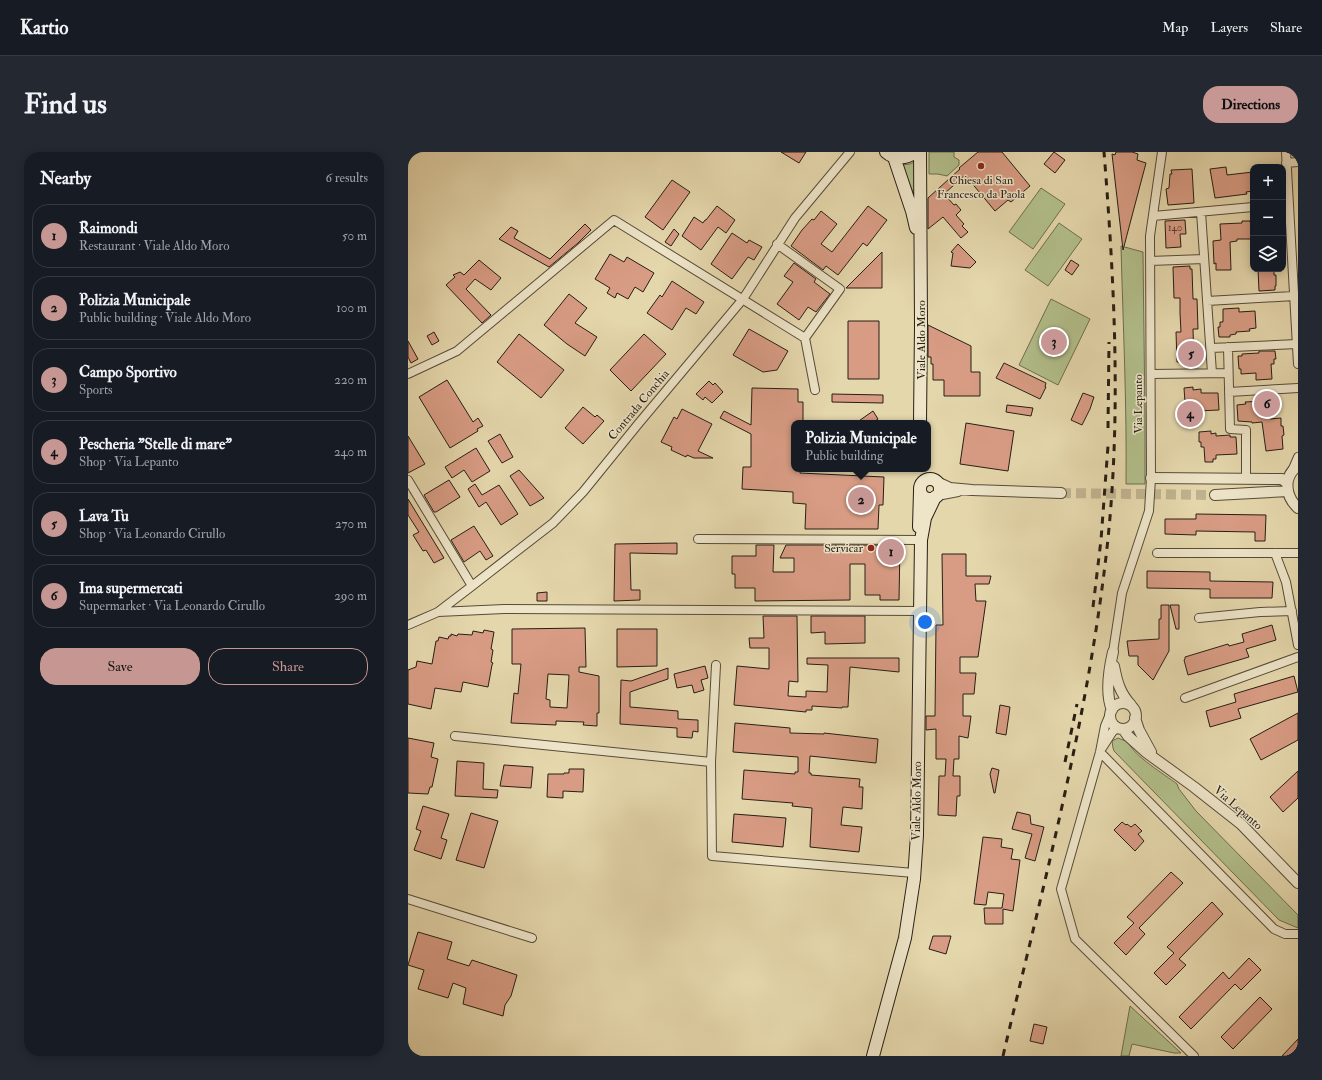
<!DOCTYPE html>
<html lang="en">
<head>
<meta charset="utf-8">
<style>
  :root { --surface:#171b24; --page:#242831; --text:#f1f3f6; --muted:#9ea1a6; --line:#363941; --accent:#c59692 }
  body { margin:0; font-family:"IM FELL Double Pica",serif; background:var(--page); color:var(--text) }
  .controls { position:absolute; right:12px; top:12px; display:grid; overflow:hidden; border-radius:8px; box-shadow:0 2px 10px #0003 }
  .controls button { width:36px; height:36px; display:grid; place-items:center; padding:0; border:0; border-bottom:1px solid var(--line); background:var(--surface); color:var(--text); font:20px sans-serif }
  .you { position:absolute; left:517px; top:470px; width:14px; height:14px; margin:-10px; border:3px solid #fff; border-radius:50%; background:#1a73e8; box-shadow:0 0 0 6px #1a73e833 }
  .badge { display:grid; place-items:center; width:26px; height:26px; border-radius:50%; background:var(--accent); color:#111; font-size:13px; font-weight:700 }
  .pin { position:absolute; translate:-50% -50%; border:2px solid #fff; box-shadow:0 1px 4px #0006 }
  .popup { position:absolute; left:383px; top:268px; width:140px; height:52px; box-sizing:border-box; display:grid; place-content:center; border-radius:8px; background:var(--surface); filter:drop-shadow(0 1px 3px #0005); font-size:13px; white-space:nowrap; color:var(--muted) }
  .popup b { font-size:15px; color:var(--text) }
  .popup::after { content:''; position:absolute; left:50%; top:100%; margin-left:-8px; border:8px solid transparent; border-top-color:var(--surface) }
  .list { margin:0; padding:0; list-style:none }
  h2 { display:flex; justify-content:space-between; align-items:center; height:52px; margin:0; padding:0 16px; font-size:17px }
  h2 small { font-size:13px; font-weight:400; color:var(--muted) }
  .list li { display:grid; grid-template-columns:26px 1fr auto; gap:12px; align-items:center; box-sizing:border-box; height:64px; margin:0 8px 8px; padding:0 8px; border:1px solid var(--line); border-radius:16px }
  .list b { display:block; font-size:15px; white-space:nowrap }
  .list p { margin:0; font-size:13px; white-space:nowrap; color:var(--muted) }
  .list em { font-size:13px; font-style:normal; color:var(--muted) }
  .actions { display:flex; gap:8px; padding:12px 16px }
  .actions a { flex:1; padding:9px 0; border:1px solid var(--accent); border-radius:16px; text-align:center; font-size:14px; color:var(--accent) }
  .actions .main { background:var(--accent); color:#111 }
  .icon { flex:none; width:22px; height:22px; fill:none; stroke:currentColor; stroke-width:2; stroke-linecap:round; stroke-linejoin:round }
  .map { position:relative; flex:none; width:890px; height:904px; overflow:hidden; border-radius:16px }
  header { display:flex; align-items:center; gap:24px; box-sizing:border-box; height:56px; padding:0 20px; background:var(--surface); border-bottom:1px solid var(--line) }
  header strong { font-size:19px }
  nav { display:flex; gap:22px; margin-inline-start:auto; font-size:14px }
  .intro { display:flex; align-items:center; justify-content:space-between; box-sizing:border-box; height:96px; padding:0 24px }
  h1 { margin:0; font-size:28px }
  .button { padding:10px 18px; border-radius:16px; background:var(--accent); color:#111; font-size:14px; font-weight:700 }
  main { display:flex; gap:24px; padding:0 24px }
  aside { flex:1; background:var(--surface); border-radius:16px; box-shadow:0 2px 10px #0003 }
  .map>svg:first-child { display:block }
  .green { fill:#b2bf8b; stroke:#6c6e50 }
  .building { fill:#d89c84; stroke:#271e14; fill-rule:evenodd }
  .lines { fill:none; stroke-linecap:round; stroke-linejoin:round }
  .tertiary-tunnel { stroke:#bfb28e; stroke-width:10; stroke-dasharray:10 5; stroke-linecap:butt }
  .minor-casing { stroke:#564c3a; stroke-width:10 }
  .tertiary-casing { stroke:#564c3a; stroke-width:12 }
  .secondary-casing { stroke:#271e14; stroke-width:14 }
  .minor { stroke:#eee5c9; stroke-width:8 }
  .tertiary { stroke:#eee5c9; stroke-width:10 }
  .secondary { stroke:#eee5c9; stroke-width:12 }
  .rail { stroke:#271e14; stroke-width:3; stroke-dasharray:7 7; stroke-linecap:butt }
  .poi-dot { fill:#8f2418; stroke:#eee5c9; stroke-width:1.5 }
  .labels { text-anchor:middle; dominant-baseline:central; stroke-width:3; stroke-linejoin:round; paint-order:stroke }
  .number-label { font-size:10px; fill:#533e30 }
  .poi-label { font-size:12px; fill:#271e14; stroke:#eee5c9 }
  .street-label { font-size:12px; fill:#271e14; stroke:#eee5c9 }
</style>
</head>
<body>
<header>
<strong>Kartio</strong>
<nav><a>Map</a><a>Layers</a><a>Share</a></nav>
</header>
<div class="intro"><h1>Find us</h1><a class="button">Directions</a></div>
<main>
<aside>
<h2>Nearby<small>6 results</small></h2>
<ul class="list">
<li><span class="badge">1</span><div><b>Raimondi</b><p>Restaurant · Viale Aldo Moro</p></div><em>50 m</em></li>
<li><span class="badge">2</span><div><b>Polizia Municipale</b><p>Public building · Viale Aldo Moro</p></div><em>100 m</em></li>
<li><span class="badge">3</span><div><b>Campo Sportivo</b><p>Sports</p></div><em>220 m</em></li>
<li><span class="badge">4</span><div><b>Pescheria &quot;Stelle di mare&quot;</b><p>Shop · Via Lepanto</p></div><em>240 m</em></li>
<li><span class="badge">5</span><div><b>Lava Tu</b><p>Shop · Via Leonardo Cirullo</p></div><em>270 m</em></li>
<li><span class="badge">6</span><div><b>Ima supermercati</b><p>Supermarket · Via Leonardo Cirullo</p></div><em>290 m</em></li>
</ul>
<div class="actions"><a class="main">Save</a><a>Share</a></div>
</aside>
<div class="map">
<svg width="890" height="904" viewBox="0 0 890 904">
  <rect width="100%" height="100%" fill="#e5d7ac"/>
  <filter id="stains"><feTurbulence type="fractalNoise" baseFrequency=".005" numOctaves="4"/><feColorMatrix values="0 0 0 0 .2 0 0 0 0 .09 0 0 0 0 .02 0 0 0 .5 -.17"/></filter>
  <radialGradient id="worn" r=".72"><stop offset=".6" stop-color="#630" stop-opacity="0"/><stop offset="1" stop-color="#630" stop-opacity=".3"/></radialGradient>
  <!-- green -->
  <path class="green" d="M521,0H546V5L551,8V13L539,24L530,22H521Z
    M509,9L508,57L506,42L493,13L502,12Z
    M633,36L657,52L625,97L601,80Z
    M651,71L674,87L640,134L617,118Z
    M713,94L735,100L737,268V332H718C719,253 715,174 713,94Z
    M643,147L682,167L650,233L611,213Z
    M710,586L720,590C726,604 756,622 769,632L771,637L788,659L890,763V776L871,768L706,599L705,596L704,589Z
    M722,854L773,901H766L724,892L721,904H713Z"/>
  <!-- building -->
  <path class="building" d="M373,0H398L391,11Z
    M570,0H594L622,34L603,50L600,48L587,59L557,23L536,42L546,53L548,52L553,58L548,63L556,72L554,74L560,80L553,86L535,65L520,77V46L552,17L551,16Z
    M646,0L657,8L647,21L636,12Z
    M708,0H724L730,2L729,8L738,11L715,98L704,2L707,3Z
    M818,15L819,23L845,20V39L838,40L839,42L807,46L802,17Z
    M784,17L786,51L760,53L758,37L761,36L762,22H764L763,18Z
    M264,28L282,40L255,78L237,65Z
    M309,54L327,68L318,81L310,75L293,98L274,84L286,65L295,71L297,68H298Z
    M460,54L479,68L459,94L455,91L430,123L418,114L415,118L383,94L394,78L404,67L406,68L413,59L429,72L413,92L424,100Z
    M777,68L778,82H772L773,95L758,96L757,69Z
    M834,69H842V70H845V87H829V89L822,90L823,118H808V111L806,112L805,89L813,88L812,72L834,71Z
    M177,72L183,78L170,91L141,115L91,87L103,75L110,79L106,86L142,107Z
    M266,77L271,82L263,94L257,90Z
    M324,81L339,91L341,88L354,95L346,108L340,105L324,127L303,112Z
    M550,92L568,110L562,116L543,114L545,101L543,100Z
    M474,100V136H438Z
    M202,102L216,110L219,105L246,121L235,140L227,135L220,147L209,141L207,146L199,141L202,136L187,127Z
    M71,108L93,126L83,138L67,127L58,137L83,163L74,171L38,133L47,125L45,123L52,120L56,123Z
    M663,108L671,113L664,123L657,118Z
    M386,111L408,127L406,130L422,142L408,160L400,155L391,168L369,152L385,130L376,124Z
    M782,114V117H784L785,147H789L790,177H785L786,210H769L768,180H773L772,161V146H766L765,115Z
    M850,117H866V123H868V134H867V138L851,139Z
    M264,129L296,150L288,162L278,156L264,178L239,161L252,143L254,145Z
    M161,142L179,156L167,171L189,185L177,204L159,192L136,173Z
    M831,156V160L847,159L848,176L841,177L842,179L828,180V182L822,183V185H811L810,175H812V170H815V157Z
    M440,169H471V227H440Z
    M520,173L563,194V220H572V244H536V228H525V212H523V205H520Z
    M341,177L380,199L369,218L355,220L325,203Z
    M26,180L31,189L24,193L19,184Z
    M111,182L156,218L133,246L89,210Z
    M236,182L258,202L223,239L202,218Z
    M0,189L10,207L3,211L0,205Z
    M851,199H867L868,207H866V212H863L864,227L848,228V221L833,222V217H831L830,204H834V202L851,201Z
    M596,211L638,231L637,235H638L632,247L588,226Z
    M39,228L65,270L70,266L75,274L69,277L70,279L42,296L11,245Z
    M301,229L305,233L307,231L315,240L304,251L297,245L295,248L288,242Z
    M785,235V238L793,237V241H810L811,258L789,259L790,265H773V254H774V250H777L776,236Z
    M344,236L390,237V250H395V271H386V317L392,318V321L476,325L475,353H471L470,377H397L398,352L385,351V340L334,337L335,315H343V282L312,266L316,259L343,273Z
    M675,241L686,245L682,257L674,273L663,268Z
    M424,242L475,243V251L424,250Z
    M855,249V251H861L862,267L873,266V274H875L876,283L874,284L875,297L858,299L854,270L844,271V270L830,269L829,253L838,252L837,250Z
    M599,253L625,256L623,264L598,260Z
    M175,255L187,265L189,263L196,269L175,292L157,276Z
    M274,257L304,272L290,299L305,306H286L279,303L278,305L263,298L264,295L253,290L266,265L269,267Z
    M465,259L470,267L464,271H448Z
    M558,271L606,279L600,319L552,312Z
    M803,279V282L808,281V284L822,283V285H828L829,302L808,303V307H805V310H797L796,295H793V290H791V280Z
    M92,282L105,305L94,311L80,289Z
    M0,284L17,312L0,321Z
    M68,296L82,319L64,330L56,318L44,326L37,315Z
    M111,318L136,346L122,354L102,324Z
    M41,328L52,345L28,360H26L16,343Z
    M67,332L74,343L91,333L110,362L93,373L78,350L71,355L60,337Z
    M0,347L36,406L26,411L18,398L15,399L5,383L11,380L0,363Z
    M788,362L858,363L857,389H847V380L788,379V383L757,382V367H788Z
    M66,374L85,404L78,408L72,399L56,410L43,388Z
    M269,391V402L222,401L223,438H232V448L206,449L207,392Z
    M348,393H366L365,420H386V406H372L378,393H492L491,448H472V443H457V412H442V448L347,449V436H327V422H324V404H348Z
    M534,402H558V424H583L581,432H567L568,449H578L570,505H552V521H568L566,542H555V564H563L560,586L551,584V607H546L545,624H552V644H549L548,664L530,663L531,624H537L538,607H528V577L518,578V564H527L528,473H535Z
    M739,419L802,420V429L865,430L864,446H802V437L739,436Z
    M139,440V449H129V441Z
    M753,453H761V499L745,528L730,513V504H721L719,489L751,487V467H753Z
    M762,453H771V477H768Z
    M355,464H389L390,530L381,529L380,544L398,545V539L419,540L420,513L399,512V506H491V520L442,515L440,555H434V556L404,554V558H398V560L326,553L329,514L361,517V496H342L341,486H356Z
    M403,464H457V491L417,492V480L403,481Z
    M864,473L868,488L838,497L841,505L780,523L776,508L777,507V505L820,492L821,494L836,490L834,482Z
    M177,476L178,515H171V520L191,524V561H189V574L175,573L176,570L148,569V573L103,571L106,541L110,542L113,512H104V477ZM140,522L161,523L159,556L142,555V548L138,547Z
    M209,477H249V514L209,515Z
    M76,478L86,480L83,497L85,498L83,510L85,511L84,513L80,535L55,530L53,540L27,536L23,557L0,552V518L8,515L9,509L24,512L28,489H30L31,485L40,487L41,484H43V482L49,484L50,482L64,483L65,479L75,481Z
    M297,514L300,526L293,528L296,538L286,541L284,533L269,536L266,522Z
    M260,516V527L222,540V555L270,559V567L290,568V580L285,579L284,586L269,585V576L212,572L213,528L223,529Z
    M886,524L890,540L830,557L833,566L802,575L798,559L828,550L826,542Z
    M592,553L602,555L598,583L588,581Z
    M890,561V588L853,608L842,587Z
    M327,571L382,576V581L416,582V581L470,587L468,611L402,604L401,621H403V623L452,627L451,635H455L454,657L435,655L433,673L454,675L451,700L402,695L404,656L384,654L385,651L334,647L336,618L387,622V620H390V605L325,600Z
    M0,586L26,591L23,605L30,607L24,635H22L20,642L0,641Z
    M49,609L76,611L75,637L90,638L89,646L47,644Z
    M96,613L125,615L123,636L92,634Z
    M584,616L591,618L587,641H586L582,622Z
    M161,617H176L175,640L155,639V646L139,645L140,622H156V621H161Z
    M890,619V646L875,660L862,645Z
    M15,654L41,662L33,686L39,688L33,707L6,698L13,679L8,677Z
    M609,660L622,663L623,672L636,675L627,709L617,706L624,682L604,677Z
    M63,661L90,669L76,716L48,708Z
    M326,662L378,666L375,695L324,690Z
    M714,670L718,673L719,672L723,675L727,672L734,679L730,682L736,689L727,699L706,678Z
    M575,685L594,687L593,695L605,697L603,707L612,708L605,759L595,757V772H577L576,756H594L596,742L580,740L578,753L566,752Z
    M763,720L775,731L731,776L737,782L718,803L706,791L726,771L719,765Z
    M804,750L815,762L771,807L778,813L758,833L746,821L766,801L759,795Z
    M10,780L44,790L39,807L61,814L64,808L109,823L103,844L97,853L95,864L55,852L58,836L45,831L40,846L10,837L16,818L0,813Z
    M525,784H543L538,802L521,797Z
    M841,806L853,818L833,838L827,832L783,877L771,865L815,820L821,827Z
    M852,845L864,857L825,897L813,885Z
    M626,872L639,875L635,892L622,889Z
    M890,887V904H874Z"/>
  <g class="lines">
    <!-- tertiary-tunnel -->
    <path class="tertiary-tunnel" d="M653,341L807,343"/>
    <!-- minor casing -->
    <g class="minor-casing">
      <path id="minor" d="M878,0L890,212
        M878,11L890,10
        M793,60L804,221
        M745,64L845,55
        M369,92L432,137L397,186L407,238
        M742,109L796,107
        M799,149L886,144
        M820,195L822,277L838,278V326
        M803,196L889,192
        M0,222L49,199L206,68L397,186
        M743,222L820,221
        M821,240L890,236
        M884,319L890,305
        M0,328L64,434
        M290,387L513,388
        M749,401H890
        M867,401L878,430L890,493
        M30,460L96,457L512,459
        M791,466L852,460L884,459
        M0,473L30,460L64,434L145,371L175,340L231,271L335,147L387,66L442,0
        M705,500L714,441L741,359L743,326L742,84L754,0
        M308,513L303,610L304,704L506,721
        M777,546L890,505
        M702,562L697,574L692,600L653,737L667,787L786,904
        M47,584L303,610
        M694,596L705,579L711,576
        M692,600L866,777L877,782H890
        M0,747L124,786"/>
    </g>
    <!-- tertiary casing -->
    <g class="tertiary-casing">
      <path id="tertiary" d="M890,314C874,325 878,345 890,356
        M743,326L874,327L879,331
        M529,330L542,336L564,338L653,341
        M529,343L550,339
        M807,343L880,339
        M706,514C709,530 712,541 723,553
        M702 564a13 13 0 1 1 26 0a13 13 0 1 1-26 0Z
        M704,558C697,541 701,517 705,500
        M727,566L731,578L743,600
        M715,577L720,584L739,601L786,635L833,672L890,731"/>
    </g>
    <!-- secondary casing -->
    <g class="secondary-casing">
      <path id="secondary" d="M478,0C487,8 498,7 507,0
        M512,0L513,172L512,271
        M486,5L504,59L508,76
        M512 337a10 10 0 1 1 20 0a10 10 0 1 1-20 0Z
        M511,375L512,339
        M465,904L497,786L506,727L509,683L513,388L517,366L527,345"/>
    </g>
    <!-- minor -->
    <use href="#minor" class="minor"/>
    <!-- tertiary -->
    <use href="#tertiary" class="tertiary"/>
    <!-- secondary -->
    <use href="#secondary" class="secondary"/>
    <!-- rail -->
    <path class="rail" d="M700,276L701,190
      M685,455L693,388L700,294
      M657,610L669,552
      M595,904C633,742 677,579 697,413C714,276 707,138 696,0"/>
  </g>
  <!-- markers -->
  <g class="poi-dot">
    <circle cx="573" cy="14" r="4"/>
    <circle cx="463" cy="396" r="4"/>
  </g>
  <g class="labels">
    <!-- number labels -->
    <g class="number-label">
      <text x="767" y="76">140</text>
    </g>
    <!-- poi labels -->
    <g class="poi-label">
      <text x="573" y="28">Chiesa di San<tspan x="573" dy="14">Francesco da Paola</tspan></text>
      <text x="455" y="396" text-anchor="end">Servicar</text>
    </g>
    <!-- street labels -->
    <g class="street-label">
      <text transform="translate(513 188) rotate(-90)">Viale Aldo Moro</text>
      <text transform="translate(730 252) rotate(-90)">Via Lepanto</text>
      <text transform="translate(231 253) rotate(-50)">Contrada Conchia</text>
      <text transform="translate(509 649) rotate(-89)">Viale Aldo Moro</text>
      <text transform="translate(830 656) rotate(41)">Via Lepanto</text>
    </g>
  </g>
  <rect width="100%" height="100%" filter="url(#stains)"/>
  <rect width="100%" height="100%" fill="url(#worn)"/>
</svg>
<div class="controls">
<button>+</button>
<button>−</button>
<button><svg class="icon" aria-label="layers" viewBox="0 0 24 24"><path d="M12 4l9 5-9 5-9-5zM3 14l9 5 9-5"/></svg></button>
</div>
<div class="you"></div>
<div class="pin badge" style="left:483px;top:400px">1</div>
<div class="pin badge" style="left:453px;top:348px">2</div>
<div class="popup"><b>Polizia Municipale</b>Public building</div>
<div class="pin badge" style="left:646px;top:190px">3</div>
<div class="pin badge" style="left:782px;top:262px">4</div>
<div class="pin badge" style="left:783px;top:202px">5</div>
<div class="pin badge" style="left:859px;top:252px">6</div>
</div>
</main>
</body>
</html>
